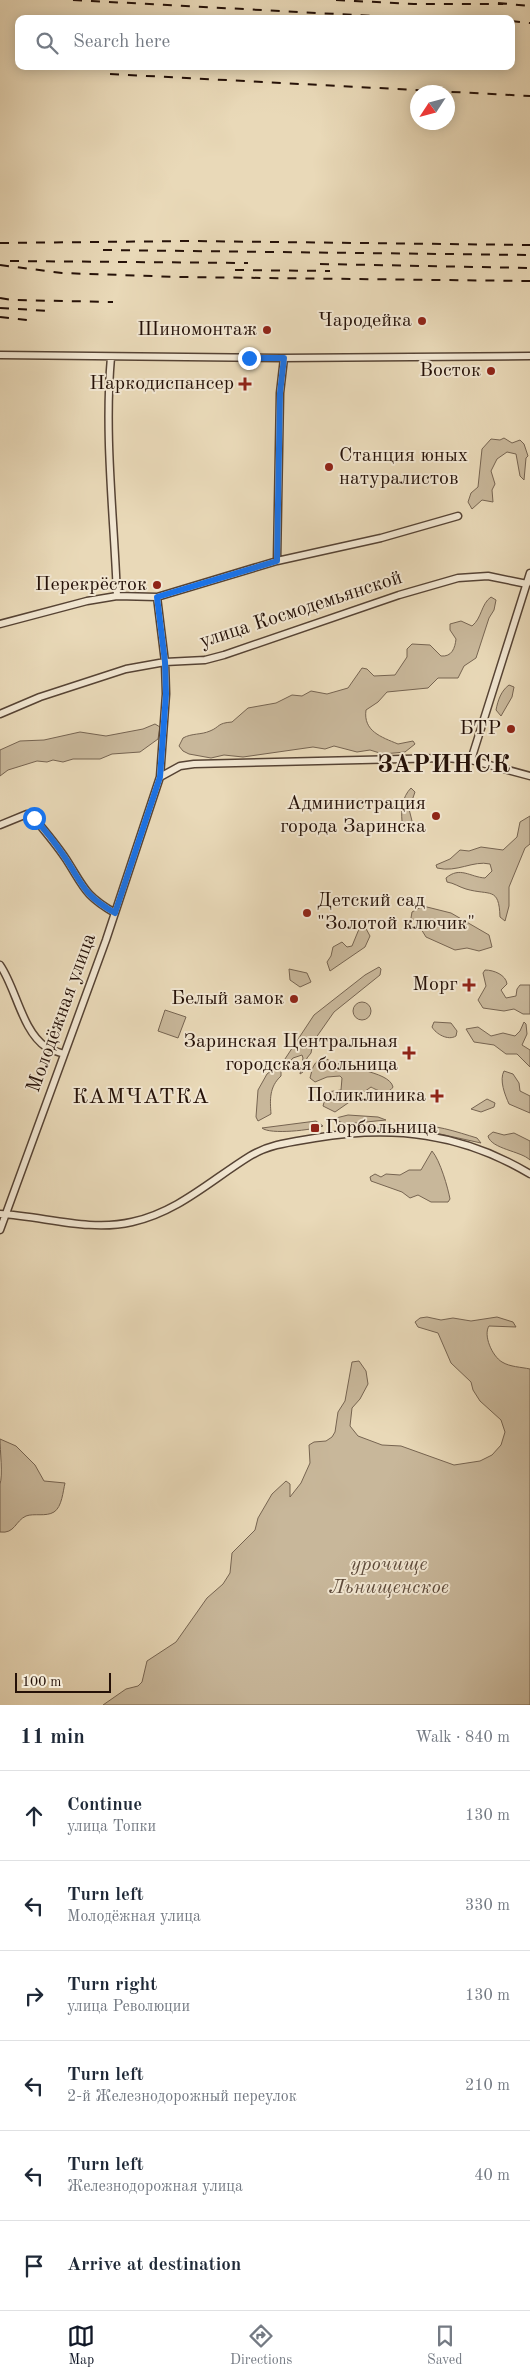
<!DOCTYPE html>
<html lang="en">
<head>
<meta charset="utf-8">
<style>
  :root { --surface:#fff; --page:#f2f2f3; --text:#1f2937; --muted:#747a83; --line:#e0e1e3; --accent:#111827 }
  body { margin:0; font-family:"Old Standard TT",serif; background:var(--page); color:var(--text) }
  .compass { position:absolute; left:410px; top:85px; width:45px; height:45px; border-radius:50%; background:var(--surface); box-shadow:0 2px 12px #0003; rotate:234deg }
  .scale { position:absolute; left:15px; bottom:12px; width:96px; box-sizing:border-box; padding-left:5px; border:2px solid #251108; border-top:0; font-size:14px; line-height:18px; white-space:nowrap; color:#251108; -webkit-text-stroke:4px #f1e6d1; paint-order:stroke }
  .stop { position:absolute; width:15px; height:15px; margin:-11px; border:4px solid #1a73e8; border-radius:50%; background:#fff }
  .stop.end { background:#1a73e8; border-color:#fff; box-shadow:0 1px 5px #0008 }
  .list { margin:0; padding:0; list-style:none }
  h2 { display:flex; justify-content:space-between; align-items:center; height:65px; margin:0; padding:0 20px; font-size:21px }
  h2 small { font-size:16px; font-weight:400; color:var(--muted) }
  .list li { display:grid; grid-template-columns:32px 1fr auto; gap:15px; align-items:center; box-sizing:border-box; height:90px; padding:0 20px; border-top:1px solid var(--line) }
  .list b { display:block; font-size:19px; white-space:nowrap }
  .list p { margin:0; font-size:16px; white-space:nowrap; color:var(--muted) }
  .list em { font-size:16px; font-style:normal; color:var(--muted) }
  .icon { flex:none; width:28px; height:28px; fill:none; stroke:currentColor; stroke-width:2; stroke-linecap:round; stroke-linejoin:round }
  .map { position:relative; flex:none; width:530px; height:1705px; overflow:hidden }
  .search { position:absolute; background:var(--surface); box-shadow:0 2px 12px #0003; left:15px; right:15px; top:15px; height:55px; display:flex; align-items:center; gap:12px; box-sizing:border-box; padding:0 18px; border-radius:10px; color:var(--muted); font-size:19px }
  .sheet { height:605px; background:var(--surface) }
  nav { display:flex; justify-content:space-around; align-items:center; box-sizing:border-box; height:70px; border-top:1px solid var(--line); background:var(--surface); font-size:14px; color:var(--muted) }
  nav a { display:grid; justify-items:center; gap:2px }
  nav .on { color:var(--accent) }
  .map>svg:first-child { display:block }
  .green { fill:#c8b79a; stroke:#766451 }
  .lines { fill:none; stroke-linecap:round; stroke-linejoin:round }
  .minor-casing { stroke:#564334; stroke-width:9 }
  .minor { stroke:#f1e6d1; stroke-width:6 }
  .rail { stroke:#251108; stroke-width:2; stroke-dasharray:9 9; stroke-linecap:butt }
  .route { stroke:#1a73e8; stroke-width:6 }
  .poi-dot { fill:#8f2418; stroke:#f1e6d1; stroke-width:2 }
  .labels { text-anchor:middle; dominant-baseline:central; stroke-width:4; stroke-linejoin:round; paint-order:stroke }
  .poi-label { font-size:20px; fill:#251108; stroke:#f1e6d1; text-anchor:end }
  .street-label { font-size:20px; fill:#251108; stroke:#f1e6d1 }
  .park-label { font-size:20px; font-style:italic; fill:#5e4b3b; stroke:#f1e6d1 }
  .quarter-label { font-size:22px; letter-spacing:1px; fill:#251108; stroke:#f1e6d1 }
  .district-label { font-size:25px; font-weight:bold; letter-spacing:1px; fill:#251108; stroke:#f1e6d1 }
</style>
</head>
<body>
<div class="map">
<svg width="530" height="1705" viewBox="0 0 530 1705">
  <rect width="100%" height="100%" fill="#e9d9b8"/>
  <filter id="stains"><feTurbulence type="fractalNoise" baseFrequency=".004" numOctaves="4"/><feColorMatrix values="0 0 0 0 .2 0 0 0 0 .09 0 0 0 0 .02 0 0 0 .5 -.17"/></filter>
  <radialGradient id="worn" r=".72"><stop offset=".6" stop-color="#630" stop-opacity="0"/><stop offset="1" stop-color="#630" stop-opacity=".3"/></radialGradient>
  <!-- green -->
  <path class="green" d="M504,438L512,443L520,440L524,444L528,456L526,458L524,480L520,476L516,454L507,452L497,459L491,471L495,484L492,490L493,502L482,500L472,509L468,502L471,493L478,487L482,449L491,439L500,440Z
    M491,597L496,600L494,610L489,618L476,658L464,666L458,678H438L428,688L387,692L378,702L366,710C363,731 381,737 398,744L413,741L415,744L405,752L383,754L370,750L357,752L334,746L325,749L313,747L243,757L224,755L211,758L189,754L183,751L179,746L183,738C192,733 201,735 210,731C220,727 217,723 232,722L248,708L276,703L292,695L302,696L311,691L327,694L348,688L362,668L367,669L374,676L395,675L407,657V649L412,644L430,645L441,656C452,657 455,648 456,639L450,630V624L461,621L472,626C482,618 481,604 491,597Z
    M509,685L514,687L512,697L501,716L496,710C498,700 501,691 509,685Z
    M155,724L160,727L158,739L140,752L112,754L100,759H73L63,762L53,760L47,762L37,761L8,770L0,776V750L20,741L44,740L80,732L106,736L143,729Z
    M411,788L415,792L409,809L412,821L407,826L402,821C401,810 402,797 411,788Z
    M530,816V844L525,848L509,887V906L505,921L500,917C499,886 490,896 466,889C459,887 454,883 447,882L446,878C460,866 470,877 485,878L492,871L490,864C473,860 457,873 437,868L436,865L450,859L460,850L469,851L481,847L503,850L517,837L520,822Z
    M423,906L451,913L489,935L492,947L479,951L467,948L455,950L426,937L418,924L411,918L412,912Z
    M364,925L370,936L365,947L330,971L327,962L331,956L333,947L342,942L347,947L352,946L359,929Z
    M379,967L381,969L380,975L334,1012L313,1042L311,1053L307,1058L303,1072L300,1074L303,1058L302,1055L293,1058L285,1067L281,1065L314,1015L365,975Z
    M289,969L307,973L311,982L300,987L290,980Z
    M485,970C494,970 506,975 507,984L501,990L506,998L516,996L517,989L520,985H530V1014H523L514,1009L504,1011L483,1008L478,1000L486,986L483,973Z
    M353 1011a9 9 0 1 1 18 0a9 9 0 1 1-18 0Z
    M165,1010L186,1017L178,1038L158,1031Z
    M434,1022L451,1023L457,1031L456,1036C448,1041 436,1034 432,1027Z
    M524,1022L526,1024L527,1034L522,1045L530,1050V1067L517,1054H506L494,1045L474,1042L466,1029L478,1027L491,1036L503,1033L515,1036L520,1031Z
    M325,1058C341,1069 389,1070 393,1087C388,1095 378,1091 371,1087L335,1112L323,1106L327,1092L341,1090L342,1078L340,1076L327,1077L315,1082L310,1078C313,1067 313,1061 325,1058Z
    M275,1068L281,1070V1076C269,1087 270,1100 271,1114L258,1121L256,1117L258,1090L267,1074Z
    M504,1071L513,1074L519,1083L520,1091L530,1096V1113L509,1104C505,1095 499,1080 504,1071Z
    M487,1099L495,1103L494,1107L481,1112L471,1109Z
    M348,1115L378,1117L386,1120L346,1124L335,1120L336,1118Z
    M316,1121L323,1126C313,1130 270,1135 262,1128Z
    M411,1126C432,1123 457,1132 477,1138L481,1143L413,1128Z
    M493,1132L504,1135L514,1133L530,1141V1160C521,1151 491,1149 488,1136Z
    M432,1151C440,1160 448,1188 450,1199L448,1202H431L418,1195L410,1198L402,1192L371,1181L370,1177L375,1174L381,1177L386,1174L400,1175L409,1170H421Z
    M427,1317L441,1320L453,1318L471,1321L497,1317L513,1322L516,1327L489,1326C483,1335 492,1356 502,1362C510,1367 521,1367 530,1369V1705H103L126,1689L138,1686L142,1682L147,1661L176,1642L207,1598L223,1584L230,1573L232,1553L255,1530L258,1518L272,1494L286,1481L290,1484V1497L301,1483L310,1463L309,1445L314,1442L326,1441L332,1437L335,1432L338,1412L345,1401L352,1362L359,1361L366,1371L368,1384L360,1399L352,1408L350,1426L358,1436L382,1445L401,1446L454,1465L480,1461L492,1455L501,1445L505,1432L501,1420L480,1401L473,1390L471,1382L451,1363L438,1333L418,1327L415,1322L420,1318Z
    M0,1439L16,1446L35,1465L44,1481L65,1483C63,1491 62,1507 54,1512C46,1517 34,1513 26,1516C15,1521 15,1534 0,1532V1484C3,1476 0,1450 0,1439Z"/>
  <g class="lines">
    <!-- minor casing -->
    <g class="minor-casing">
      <path id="minor" d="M0,355L281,358L530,356
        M111,357C104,436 114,516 117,596
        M277,561L280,393L284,358
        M0,624L87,601L117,596L157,597L277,561L381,538L458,516
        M0,714L40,697L126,669L165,662L205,660L224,655L399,595L458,578L488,576L527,584
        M471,760L530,573
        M160,777L180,766L194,764L445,758L471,760L530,776
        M0,825L27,814L34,818C45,831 56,844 66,859C84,887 84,895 115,913
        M0,965C16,988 22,1031 46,1047C51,1050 58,1052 64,1054
        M0,1214C43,1216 89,1232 132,1222C178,1212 211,1180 250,1156C270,1144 292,1142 315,1138C393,1125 462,1133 530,1174
        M0,1230L106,940L160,777L166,694L165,662L157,597"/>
    </g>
    <!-- minor -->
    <use href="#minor" class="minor"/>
    <!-- rail -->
    <path class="rail" d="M73,0L430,19
      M336,0L414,4H503
      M498,3L530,6
      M511,21L530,23
      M110,74L530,96
      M0,243L189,241L530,245
      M103,250L530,255
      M10,261L248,263
      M320,264L530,268
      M0,265L62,273L179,277L530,281
      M235,270L330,271
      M0,298L12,300L113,302
      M0,308L50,311
      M0,317L35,321"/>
  </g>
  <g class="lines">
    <!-- route -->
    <path class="route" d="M34,818C46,831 56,844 66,859C84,887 84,895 115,913L160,777L166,694L165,662L157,597L277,561L280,393L284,358H249"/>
  </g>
  <!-- markers -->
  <g class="poi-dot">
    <circle cx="422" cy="321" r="5"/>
    <circle cx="267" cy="330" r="5"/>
    <circle cx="491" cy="371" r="5"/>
    <path d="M242.5 376.5h5v5h5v5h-5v5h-5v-5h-5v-5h5z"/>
    <circle cx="329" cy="467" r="5"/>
    <circle cx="157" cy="585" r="5"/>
    <circle cx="511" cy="729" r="5"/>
    <circle cx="436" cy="816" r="5"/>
    <circle cx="307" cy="913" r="5"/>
    <path d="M466.5 977.5h5v5h5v5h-5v5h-5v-5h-5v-5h5z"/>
    <circle cx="294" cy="999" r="5"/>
    <path d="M406.5 1045.5h5v5h5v5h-5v5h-5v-5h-5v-5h5z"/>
    <path d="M434.5 1088.5h5v5h5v5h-5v5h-5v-5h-5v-5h5z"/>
    <rect x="310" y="1123" width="10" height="10" rx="2.5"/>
  </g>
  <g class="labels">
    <!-- poi labels -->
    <g class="poi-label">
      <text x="412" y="321">Чародейка</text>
      <text x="257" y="330">Шиномонтаж</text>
      <text x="481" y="371">Восток</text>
      <text x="234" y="384">Наркодиспансер</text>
      <text x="339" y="456" text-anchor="start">Станция юных<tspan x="339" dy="23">натуралистов</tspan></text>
      <text x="147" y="585">Перекрёсток</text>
      <text x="501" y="729">БТР</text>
      <text x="426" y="804">Администрация<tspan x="426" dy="23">города Заринска</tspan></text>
      <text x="317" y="901" text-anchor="start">Детский сад<tspan x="317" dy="23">"Золотой ключик"</tspan></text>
      <text x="458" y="985">Морг</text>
      <text x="284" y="999">Белый замок</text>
      <text x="398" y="1042">Заринская Центральная<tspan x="398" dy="23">городская больница</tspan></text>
      <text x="426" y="1096">Поликлиника</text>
      <text x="325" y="1128" text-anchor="start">Горбольница</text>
    </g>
    <!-- street labels -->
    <g class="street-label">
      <text transform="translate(301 610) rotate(-18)">улица Космодемьянской</text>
      <text transform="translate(62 1013) rotate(-70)">Молодёжная улица</text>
    </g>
    <!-- park labels -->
    <g class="park-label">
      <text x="389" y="1565">урочище<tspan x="389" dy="23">Льнищенское</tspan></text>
    </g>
    <!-- quarter labels -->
    <g class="quarter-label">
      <text x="141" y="1097">КАМЧАТКА</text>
    </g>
    <!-- district labels -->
    <g class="district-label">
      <text x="444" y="765">ЗАРИНСК</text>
    </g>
  </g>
  <rect width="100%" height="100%" filter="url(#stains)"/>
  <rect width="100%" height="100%" fill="url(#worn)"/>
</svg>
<svg class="compass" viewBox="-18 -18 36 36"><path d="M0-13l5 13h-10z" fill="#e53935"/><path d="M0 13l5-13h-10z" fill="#747a83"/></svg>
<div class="scale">100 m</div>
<div class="stop" style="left:34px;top:818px"></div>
<div class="stop end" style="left:249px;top:358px"></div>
<div class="search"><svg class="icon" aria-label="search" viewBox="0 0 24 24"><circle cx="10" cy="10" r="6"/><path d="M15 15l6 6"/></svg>Search here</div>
</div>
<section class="sheet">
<h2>11 min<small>Walk · 840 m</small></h2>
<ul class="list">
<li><svg class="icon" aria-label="ahead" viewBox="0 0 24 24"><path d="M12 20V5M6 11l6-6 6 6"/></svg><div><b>Continue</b><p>улица Топки</p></div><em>130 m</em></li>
<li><svg class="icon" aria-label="left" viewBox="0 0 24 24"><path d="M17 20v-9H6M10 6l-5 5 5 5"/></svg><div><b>Turn left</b><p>Молодёжная улица</p></div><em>330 m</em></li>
<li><svg class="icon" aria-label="right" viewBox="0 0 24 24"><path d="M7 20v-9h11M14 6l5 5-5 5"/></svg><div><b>Turn right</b><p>улица Революции</p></div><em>130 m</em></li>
<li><svg class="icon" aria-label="left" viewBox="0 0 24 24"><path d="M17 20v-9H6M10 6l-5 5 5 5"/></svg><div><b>Turn left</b><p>2-й Железнодорожный переулок</p></div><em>210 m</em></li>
<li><svg class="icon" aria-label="left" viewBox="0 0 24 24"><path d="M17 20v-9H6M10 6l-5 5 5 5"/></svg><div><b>Turn left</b><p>Железнодорожная улица</p></div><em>40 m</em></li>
<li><svg class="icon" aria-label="arrive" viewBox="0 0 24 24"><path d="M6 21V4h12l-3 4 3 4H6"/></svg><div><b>Arrive at destination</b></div></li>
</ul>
</section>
<nav>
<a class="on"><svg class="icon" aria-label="map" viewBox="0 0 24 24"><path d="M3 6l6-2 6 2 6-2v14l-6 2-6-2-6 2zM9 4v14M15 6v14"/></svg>Map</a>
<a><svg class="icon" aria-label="directions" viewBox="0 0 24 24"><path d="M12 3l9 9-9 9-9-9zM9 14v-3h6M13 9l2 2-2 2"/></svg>Directions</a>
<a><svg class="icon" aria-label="saved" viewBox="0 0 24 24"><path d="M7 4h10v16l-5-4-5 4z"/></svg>Saved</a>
</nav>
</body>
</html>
